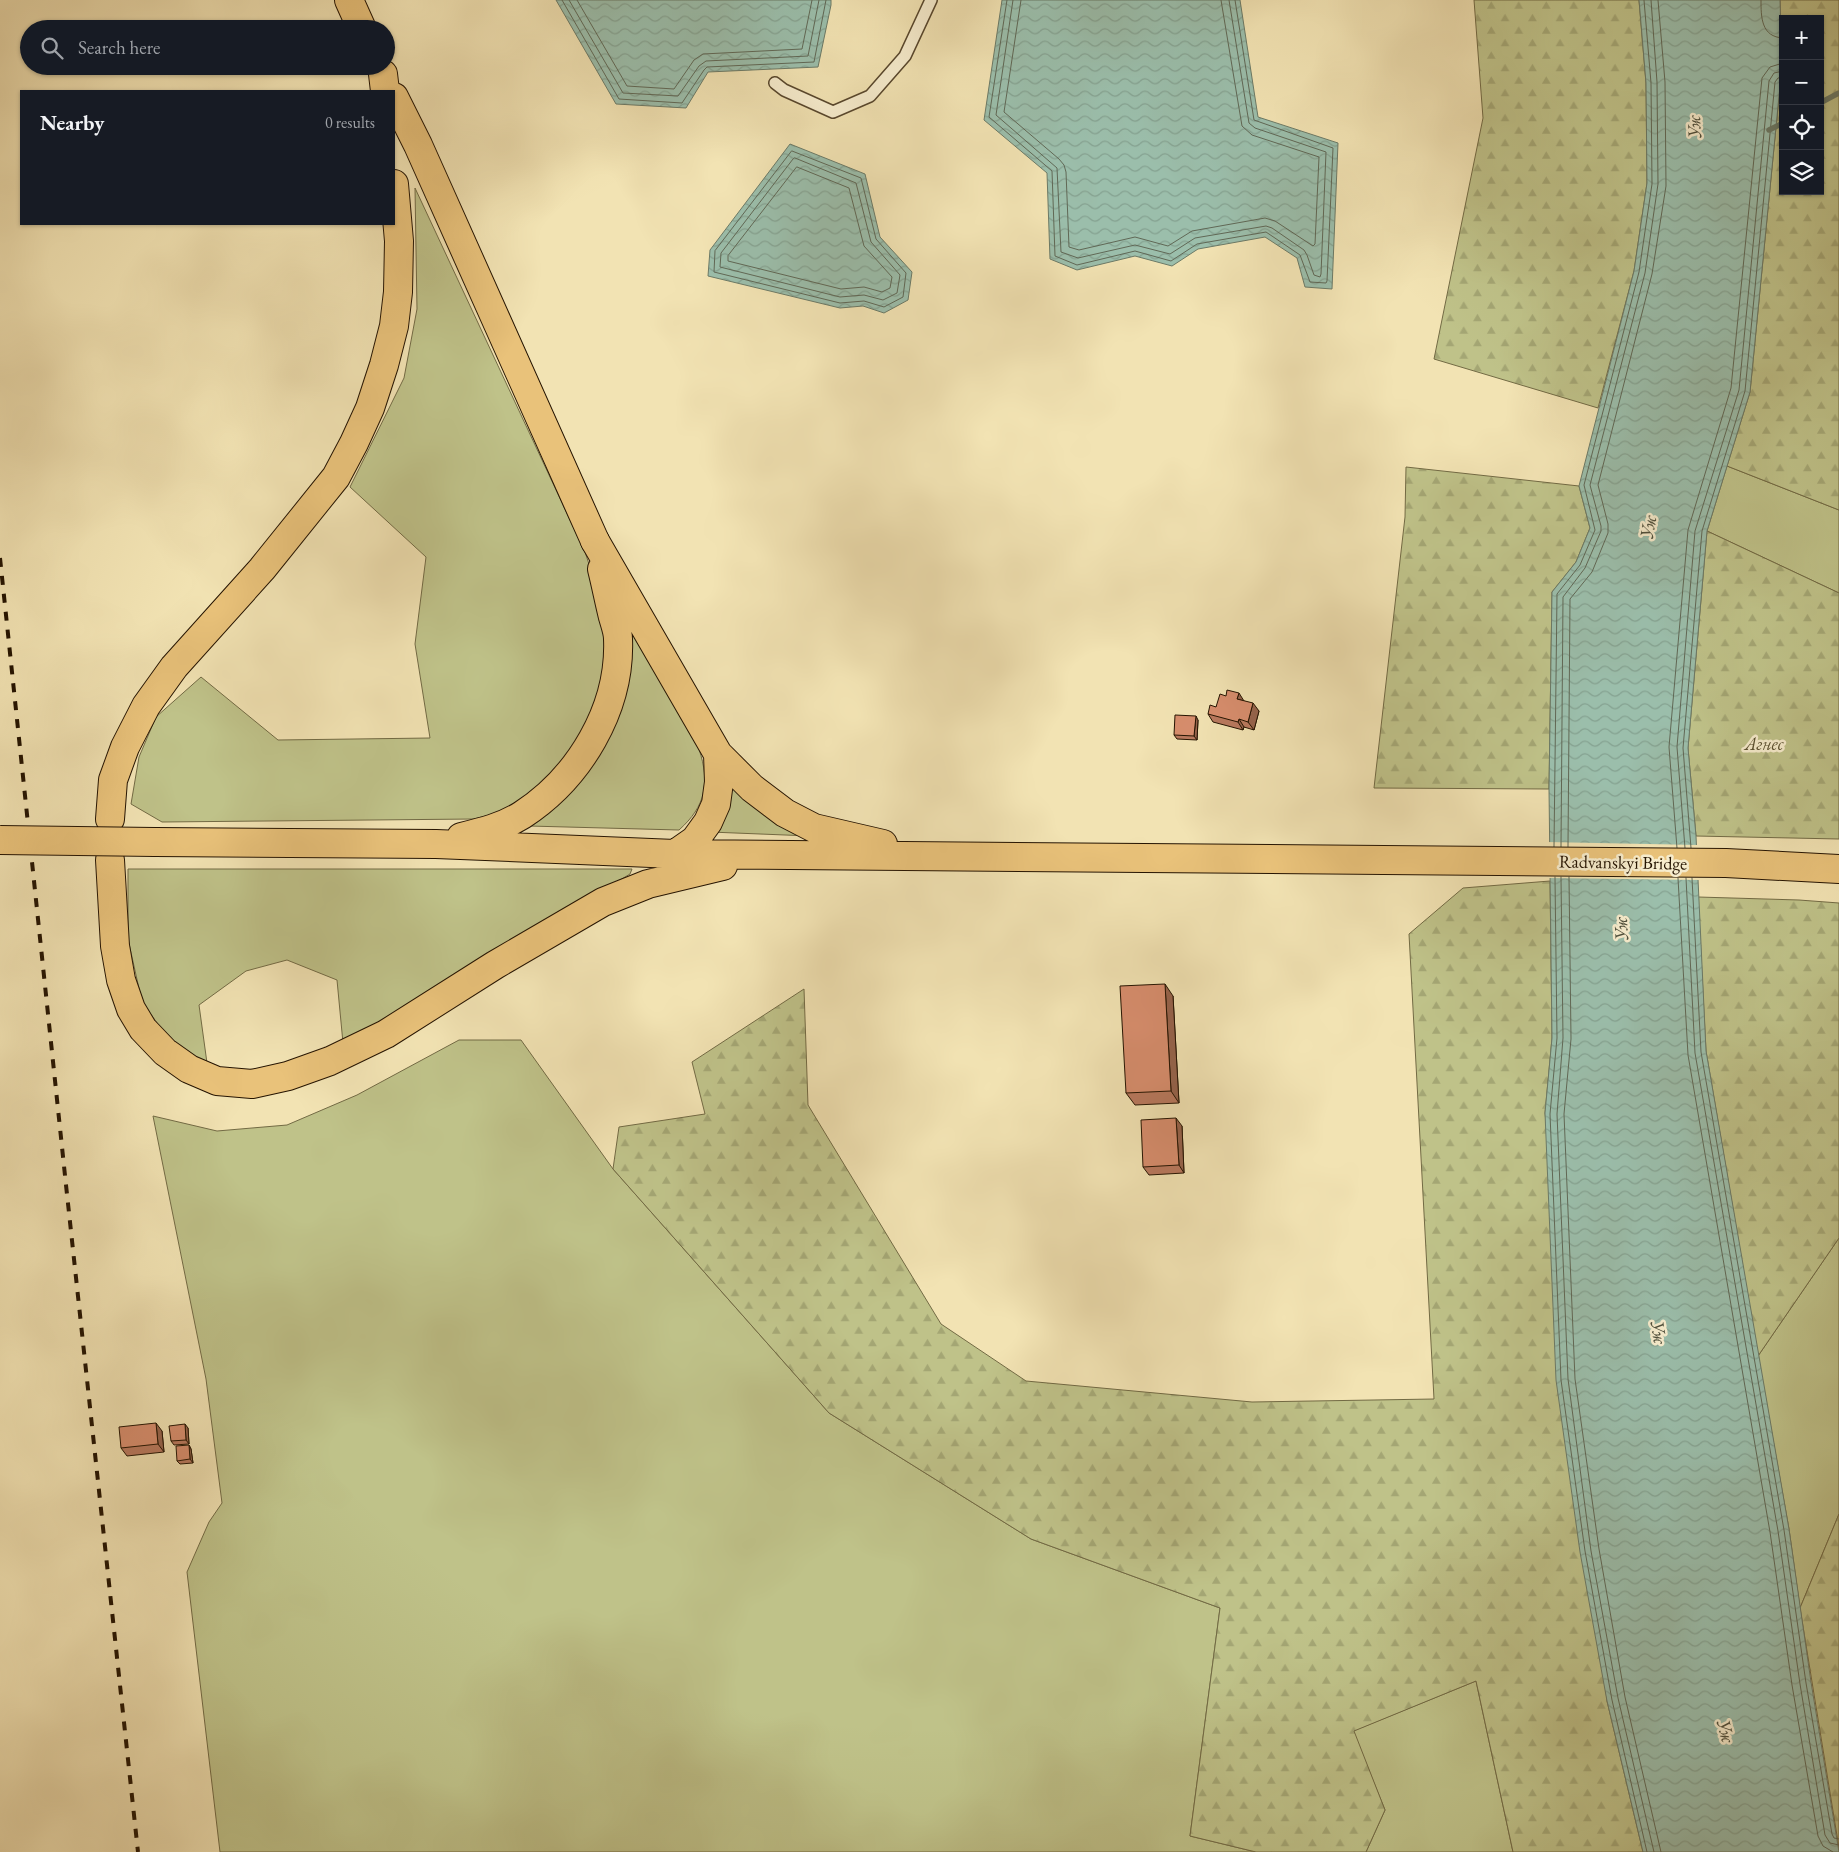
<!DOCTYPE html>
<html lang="en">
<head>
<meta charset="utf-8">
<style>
  :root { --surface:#171b24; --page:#242831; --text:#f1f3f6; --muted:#9ea1a6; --line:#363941 }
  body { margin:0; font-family:"EB Garamond",serif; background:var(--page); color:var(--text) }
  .controls { position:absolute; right:15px; top:15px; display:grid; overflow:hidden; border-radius:0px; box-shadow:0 1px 4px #0004 }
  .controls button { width:45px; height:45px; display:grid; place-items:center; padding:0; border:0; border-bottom:1px solid var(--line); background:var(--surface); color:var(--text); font:25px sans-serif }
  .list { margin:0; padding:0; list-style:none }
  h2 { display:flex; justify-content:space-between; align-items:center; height:65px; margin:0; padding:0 20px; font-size:21px }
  h2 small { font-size:16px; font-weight:400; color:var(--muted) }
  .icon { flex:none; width:28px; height:28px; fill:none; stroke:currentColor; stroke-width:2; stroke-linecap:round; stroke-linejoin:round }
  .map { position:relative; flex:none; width:1839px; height:1852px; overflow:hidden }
  .search { position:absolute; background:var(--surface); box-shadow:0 1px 4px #0004; left:20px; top:20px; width:375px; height:55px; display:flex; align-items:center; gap:12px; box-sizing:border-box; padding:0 18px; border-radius:28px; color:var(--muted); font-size:19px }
  .panel { position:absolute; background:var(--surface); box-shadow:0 1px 4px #0004; left:20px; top:90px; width:375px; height:135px; border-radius:0px }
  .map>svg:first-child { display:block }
  .grass { fill:#bfc289; stroke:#726a44 }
  .forest { fill:url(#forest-firs); stroke:#726a44; fill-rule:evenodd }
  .water { fill:url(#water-waves); stroke:#6b7a67 }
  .pier { fill:#f2e3b3 }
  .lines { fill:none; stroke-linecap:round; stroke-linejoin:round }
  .shore { stroke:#606856; stroke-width:1 }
  .stream { stroke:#6b7a67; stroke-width:5.5 }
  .service-casing { stroke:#58472d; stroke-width:14 }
  .primary-casing { stroke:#241300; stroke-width:30 }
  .trunk-casing { stroke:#241300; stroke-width:30 }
  .service { stroke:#f7edce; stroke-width:11 }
  .primary { stroke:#e9c27a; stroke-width:28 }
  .trunk { stroke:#e9c27a; stroke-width:28 }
  .rail { stroke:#241300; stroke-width:4; stroke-dasharray:9 9; stroke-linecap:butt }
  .trunk-bridge-casing { stroke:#241300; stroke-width:30; stroke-linecap:butt }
  .trunk-bridge { stroke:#e9c27a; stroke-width:28 }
  .wall { fill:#b9795e; stroke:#241300 }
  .shaded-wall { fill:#96634c; stroke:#241300 }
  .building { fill:#d78d6d; stroke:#241300 }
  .labels { text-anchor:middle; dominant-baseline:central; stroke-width:5; stroke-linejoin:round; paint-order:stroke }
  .park-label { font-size:18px; font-style:italic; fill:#5a5030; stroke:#f7edce }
  .street-label { font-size:18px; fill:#241300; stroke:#f7edce }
  .water-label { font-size:19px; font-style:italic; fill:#4e4f3c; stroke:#f7edce }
</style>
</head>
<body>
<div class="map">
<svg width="1839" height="1852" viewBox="0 0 1839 1852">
  <defs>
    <pattern id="forest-firs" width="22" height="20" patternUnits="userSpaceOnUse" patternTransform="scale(1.25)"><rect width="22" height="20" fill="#bfc289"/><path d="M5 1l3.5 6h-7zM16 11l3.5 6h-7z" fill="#a4a674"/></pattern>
    <pattern id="water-waves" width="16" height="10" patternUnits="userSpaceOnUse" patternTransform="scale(1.25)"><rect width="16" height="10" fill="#9bbeab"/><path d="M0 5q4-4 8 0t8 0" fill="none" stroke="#85a291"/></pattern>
  </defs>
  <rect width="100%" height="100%" fill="#f2e3b3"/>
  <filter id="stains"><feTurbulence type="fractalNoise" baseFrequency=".004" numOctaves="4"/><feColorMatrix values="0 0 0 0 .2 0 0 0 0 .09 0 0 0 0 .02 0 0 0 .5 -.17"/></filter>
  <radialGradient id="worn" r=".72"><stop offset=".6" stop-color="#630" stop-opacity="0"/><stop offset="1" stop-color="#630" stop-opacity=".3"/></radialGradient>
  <!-- grass -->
  <path class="grass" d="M415,188L585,552L605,613L610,661L586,737L517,808L474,819L162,822L131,804L139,757L156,717L201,677L278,740L430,738L415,644L426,557L350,487L404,378L417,309Z
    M1727,466L1839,510V593L1707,531Z
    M630,631L635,632L699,749C710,783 706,806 679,830L529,826L598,747Z
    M728,776L810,836L710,832Z
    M128,869H632L630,874L385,1022L343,1043L337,980L287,960L246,971L199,1005L207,1063L193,1058L165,1034L142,1002L128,939Z
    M459,1040H521L613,1169L829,1413L1031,1539L1220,1608L1190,1836L1256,1852H220L187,1572L209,1522L222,1503L206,1379L153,1116L217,1131L287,1125L357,1095Z
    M1839,1238V1514L1800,1608L1789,1529L1758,1356Z
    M1476,1681L1513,1852H1366L1385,1810L1353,1731Z"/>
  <!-- forest -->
  <path class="forest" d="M1474,0H1639L1646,83L1647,183L1634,271L1598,408L1434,359L1483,118Z
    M1780,0H1839V510L1727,466L1750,392L1782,66ZM1783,19H1820V191H1783Z
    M1406,467L1579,486L1590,528L1576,562L1552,592L1549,789L1374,788L1405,517Z
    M1707,531L1839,593V839L1696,836L1688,748Z
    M1550,881L1552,1038L1545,1113L1607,1701L1643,1852H1513L1476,1681L1354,1731L1385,1810L1366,1852H1256L1190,1836L1220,1608L1031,1539L829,1413L613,1169L619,1127L705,1114L692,1062L804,989L808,1105L941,1324L1026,1381L1252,1402L1434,1399L1409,934L1463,888Z
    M1698,897L1799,900L1839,903V1238L1758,1356L1706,1051Z
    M1839,1514V1848L1800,1608Z"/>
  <!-- water -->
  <path class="water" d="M556,0H831V5L818,67L708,72L686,108L616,104Z
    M1002,0H1240L1258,117L1338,143L1332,289L1305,287L1297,258L1265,237L1198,249L1172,266L1135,256L1077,270L1050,259L1047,173L984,120Z
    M1639,0H1780L1782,66L1750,392L1707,531L1688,748L1696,836L1706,1051L1789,1529L1811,1682L1839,1852H1643L1607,1701L1580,1552L1556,1380L1545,1113L1552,1038L1549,789L1552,592L1576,562L1590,528L1579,486L1634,271L1647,183L1646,83Z
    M790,144L865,174L880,237L912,272L908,300L884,313L863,306L840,308L708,276L710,250Z"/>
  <!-- pier -->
  <path class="pier" d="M1547,842L1698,845L1700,880L1547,878Z"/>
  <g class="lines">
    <!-- shore -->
    <path class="shore" d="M562,0L619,99L682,103L704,70L707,67L814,62L826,0
      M569,0L623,93L678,96L699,66L706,61L808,56L819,0
      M577,0L627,86L674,89L694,60L703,54L802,49L812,0
      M1007,0L989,117L1052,171L1055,256L1077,265L1135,251L1171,261L1197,244L1266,232L1300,255L1310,282L1326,283L1327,281L1333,148L1254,120L1235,0
      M1013,0L996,115L1057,168L1061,252L1078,258L1135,245L1170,254L1195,238L1266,226L1272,228L1304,250L1307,255L1314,275L1320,277L1321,274L1326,152L1255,128L1249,123L1229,0
      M1021,0L1004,112L1059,159L1064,165L1066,172L1069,247L1079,250L1135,237L1168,246L1192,231L1265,218L1275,221L1313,246L1315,244L1319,157L1252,135L1242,126L1221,0
      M1761,0C1761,17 1761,37 1783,38
      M792,151L861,178L876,239L906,273L903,297L884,307L864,301L840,303L714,272L715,251Z
      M795,158L856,183L871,242L900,275L897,293L883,300L864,295L840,297L720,267L721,253L793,159Z
      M797,167L849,188L864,246L892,277L890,288L882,292L864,287L841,289L728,261V256Z
      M1554,847L1557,594L1580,565L1595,530L1584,485L1639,272L1652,184L1651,83L1644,0
      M1561,847L1563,597L1585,568L1601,531V526L1590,485L1645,273L1658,184L1657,82L1651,0
      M1568,847L1570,599L1592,572L1608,533V524L1598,485L1652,274L1666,186L1665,82L1658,0
      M1677,848L1669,747L1688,530L1731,388L1762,78L1770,67L1783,63
      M1685,848L1677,747L1695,531L1739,390L1769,81L1774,73L1783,71
      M1691,848L1683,748L1702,531L1745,391L1775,82L1778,78L1783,77
      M1555,877L1557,1038L1550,1114L1561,1380L1585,1551L1612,1700L1647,1852
      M1561,877L1563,1038L1557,1114L1568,1379L1591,1551L1618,1698L1654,1852
      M1569,877L1571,1039L1564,1114L1575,1379L1599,1549L1625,1697L1661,1852
      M1678,878L1688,1055L1770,1532L1792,1685L1818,1836L1823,1846L1833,1852
      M1686,878L1695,1053L1778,1531L1800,1684L1825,1835L1830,1843L1839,1845
      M1692,878L1701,1052L1784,1530L1806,1683L1832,1834L1834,1838L1839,1839"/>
    <!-- stream -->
    <path class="stream" d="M1820,103L1839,93
      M1769,130L1783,123"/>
    <!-- service casing -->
    <g class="service-casing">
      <path id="service" d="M775,83L784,90L833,112L870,96L905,56L931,0"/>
    </g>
    <!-- primary casing -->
    <g class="primary-casing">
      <path id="primary" d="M349,0L362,29
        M394,97L418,145L595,541"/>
    </g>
    <!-- trunk casing -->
    <g class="trunk-casing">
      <path id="trunk" d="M383,74L385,91
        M595,541L718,754L752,788L785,813L814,828L883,844
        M110,819L113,780L125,747L146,706L174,667L262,569L336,477L354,443L370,408L384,365L394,326L398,292L399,241L394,184
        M461,837C482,832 503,827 522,815C579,778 621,709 618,639C618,632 615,624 613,617C609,601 606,585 602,569
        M155,842L436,844L675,854L1726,863L1839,869
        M675,854L695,840L708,822L716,804L719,782L718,754
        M110,860L115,946L121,980L131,1009L143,1029L165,1052L189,1069L217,1081L252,1084L288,1076L330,1061L386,1034L495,965L603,902L648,884L723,866"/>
    </g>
    <!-- service -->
    <use href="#service" class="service"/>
    <!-- primary -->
    <use href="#primary" class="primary"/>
    <!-- trunk -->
    <use href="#trunk" class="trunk"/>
    <!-- rail -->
    <path class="rail" d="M0,558L66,1185L138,1852"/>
    <!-- trunk-bridge casing -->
    <g class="trunk-bridge-casing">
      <path id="trunk-bridge" d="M0,840L155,842"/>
    </g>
    <!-- trunk-bridge -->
    <use href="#trunk-bridge" class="trunk-bridge"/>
  </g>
  <!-- wall -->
  <path class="wall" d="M1244,701L1259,711L1254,730L1244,727L1243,730L1213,722L1208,714L1216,707Z
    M1198,720L1197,740L1177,739L1174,735Z
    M1173,996L1179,1103L1135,1105L1126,1093Z
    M1182,1126L1184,1173L1149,1175L1143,1167Z
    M188,1428L189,1444L174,1445L171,1441Z
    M162,1431L164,1452L127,1456L121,1448Z
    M189,1445L191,1449L193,1463L180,1464L177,1461Z"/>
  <!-- shaded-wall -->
  <path class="shaded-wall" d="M1239,693L1244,701L1237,699Z
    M1253,703L1259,711L1254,730L1248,722Z
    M1196,716L1198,720L1197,740L1194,736Z
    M1239,719L1244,727L1243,730L1238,722Z
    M1165,984L1173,996L1179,1103L1171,1091Z
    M1176,1118L1182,1126L1184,1173L1179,1165Z
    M156,1423L162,1431L164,1452L158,1444Z
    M185,1424L188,1428L189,1444L186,1440Z
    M189,1445L191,1449L193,1463L190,1459Z"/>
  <!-- building -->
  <path class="building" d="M1227,690L1239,693L1237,699L1253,703L1248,722L1239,719L1238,722L1208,714L1210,705L1216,707L1220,694L1226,696Z
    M1175,715L1196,716L1194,736L1174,735Z
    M1165,984L1171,1091L1126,1093L1120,986Z
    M1176,1118L1179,1165L1143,1167L1141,1120Z
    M156,1423L158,1444L121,1448L119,1427Z
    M185,1424L186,1440L171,1441L169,1426Z
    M189,1445L190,1459L177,1461L176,1446Z"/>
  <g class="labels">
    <!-- park labels -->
    <g class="park-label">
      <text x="1764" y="743">Агнес</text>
    </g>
    <!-- street labels -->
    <g class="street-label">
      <text transform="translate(1623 862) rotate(1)">Radvanskyi Bridge</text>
    </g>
    <!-- water labels -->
    <g class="water-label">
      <text transform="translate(1694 127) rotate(-92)">Уж</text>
      <text transform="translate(1648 527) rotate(-80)">Уж</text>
      <text transform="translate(1621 929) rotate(-93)">Уж</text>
      <text transform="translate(1659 1332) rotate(81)">Уж</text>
      <text transform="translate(1726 1731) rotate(75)">Уж</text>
    </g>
  </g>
  <rect width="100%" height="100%" filter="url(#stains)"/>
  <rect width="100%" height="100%" fill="url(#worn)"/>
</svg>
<div class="controls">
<button>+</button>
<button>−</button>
<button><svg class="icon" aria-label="locate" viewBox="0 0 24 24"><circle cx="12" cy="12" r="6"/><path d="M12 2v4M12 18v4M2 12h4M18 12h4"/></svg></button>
<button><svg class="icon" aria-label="layers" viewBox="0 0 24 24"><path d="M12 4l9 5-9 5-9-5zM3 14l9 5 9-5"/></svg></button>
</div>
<div class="search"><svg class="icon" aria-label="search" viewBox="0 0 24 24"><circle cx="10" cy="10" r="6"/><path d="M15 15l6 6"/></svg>Search here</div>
<section class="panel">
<h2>Nearby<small>0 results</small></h2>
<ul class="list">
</ul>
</section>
</div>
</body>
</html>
